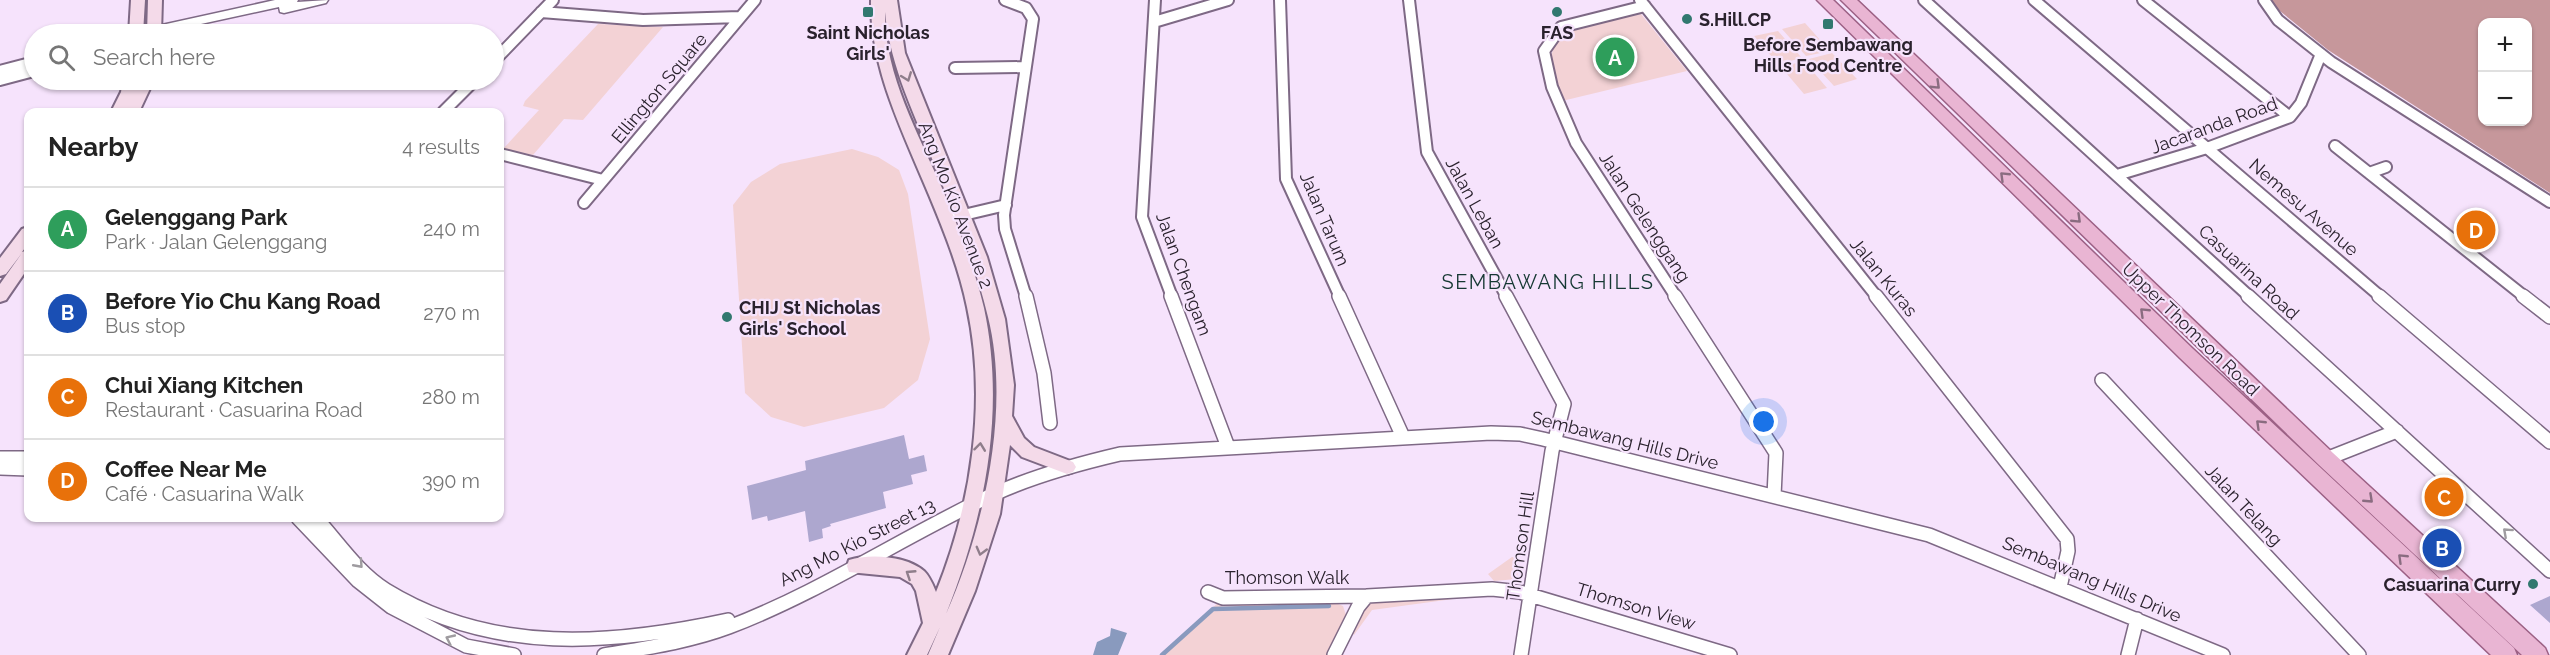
<!DOCTYPE html>
<html lang="en">
<head>
<meta charset="utf-8">
<style>
  :root { --surface:#fff; --page:#f6f6f6; --text:#222; --muted:#767676; --line:#e0e0e0; --accent:#0f766e }
  body { margin:0; font-family:Raleway,sans-serif; background:var(--page); color:var(--text) }
  .controls { position:absolute; right:18px; top:18px; display:grid; overflow:hidden; border-radius:12px; box-shadow:0 2px 4px #0004 }
  .controls button { width:54px; height:54px; display:grid; place-items:center; padding:0; border:0; border-bottom:2px solid var(--line); background:var(--surface); color:var(--text); font:30px sans-serif }
  .you { position:absolute; left:1764px; top:422px; width:21px; height:21px; margin:-15px; border:4px solid #fff; border-radius:50%; background:#1a73e8; box-shadow:0 0 0 9px #1a73e833 }
  .badge { display:grid; place-items:center; width:39px; height:39px; border-radius:50%; background:var(--accent); color:#fff; font-size:20px; font-weight:700 }
  .pin { position:absolute; translate:-50% -50%; border:3px solid #fff; box-shadow:0 2px 6px #0006 }
  .list { margin:0; padding:0; list-style:none }
  h2 { display:flex; justify-content:space-between; align-items:center; height:78px; margin:0; padding:0 24px; font-size:26px }
  h2 small { font-size:20px; font-weight:400; color:var(--muted) }
  .list li { display:grid; grid-template-columns:39px 1fr auto; gap:18px; align-items:center; box-sizing:border-box; height:84px; padding:0 24px; border-top:2px solid var(--line) }
  .list b { display:block; font-size:22px; white-space:nowrap }
  .list p { margin:0; font-size:20px; white-space:nowrap; color:var(--muted) }
  .list em { font-size:20px; font-style:normal; color:var(--muted) }
  .icon { flex:none; width:33px; height:33px; fill:none; stroke:currentColor; stroke-width:2; stroke-linecap:round; stroke-linejoin:round }
  .map { position:relative; flex:none; width:2550px; height:655px; overflow:hidden }
  .search { position:absolute; background:var(--surface); box-shadow:0 2px 4px #0004; left:24px; top:24px; width:480px; height:66px; display:flex; align-items:center; gap:15px; box-sizing:border-box; padding:0 21px; border-radius:33px; color:var(--muted); font-size:22px }
  .panel { position:absolute; background:var(--surface); box-shadow:0 2px 4px #0004; left:24px; top:108px; width:480px; height:414px; border-radius:12px }
  .map>svg:first-child { display:block }
  .green { fill:#f3d2d5 }
  .forest { fill:#c6979b; fill-rule:evenodd }
  .water { fill:#899abe }
  .lines { fill:none; stroke-linecap:round; stroke-linejoin:round }
  .stream { stroke:#899abe; stroke-width:4.5 }
  .building { fill:#ada7cf }
  .minor-far1-casing { stroke:#7e6985; stroke-width:14 }
  .minor-casing { stroke:#7e6985; stroke-width:16 }
  .tertiary-casing { stroke:#7e6985; stroke-width:3 }
  .secondary-casing { stroke:#7e6985; stroke-width:4 }
  .primary-casing { stroke:#9c6185; stroke-width:3 }
  .minor-far1 { stroke:#fff; stroke-width:10 }
  .minor { stroke:#fff; stroke-width:13 }
  .tertiary { fill:#fff; fill-rule:evenodd }
  .secondary { fill:#f4dae9; fill-rule:evenodd }
  .primary { fill:#e9b5d3; fill-rule:evenodd }
  .oneway { stroke:#8f7e8b }
  .oneway2 { stroke:#8a6c80 }
  .oneway3 { stroke:#9f9ca0 }
  .poi-dot { fill:#31786f; stroke:#f6e3fc; stroke-width:2 }
  .labels { text-anchor:middle; dominant-baseline:central; stroke-width:4.5; stroke-linejoin:round; paint-order:stroke }
  .poi-label { font-size:18px; font-weight:bold; fill:#2a222d; stroke:#f6e3fc }
  .street-label { font-size:18px; fill:#2a222d; stroke:#f6e3fc }
  .neighbourhood-label { font-size:20px; letter-spacing:1.5px; fill:#163833; stroke:#f6e3fc }
</style>
</head>
<body>
<div class="map">
<svg width="2550" height="655" viewBox="0 0 2550 655">
  <rect width="100%" height="100%" fill="#f6e3fc"/>
  <!-- green -->
  <path class="green" d="M1641,14L1687,71L1562,101C1528,22 1583,27 1641,14Z
    M1805,23L1830,51L1806,56L1782,29Z
    M598,24L663,27L583,120L564,119L533,155L503,149L539,110L523,106L525,101Z
    M1778,31L1802,58L1778,64L1754,36Z
    M1832,53L1857,79L1834,86L1809,59Z
    M1804,61L1827,88L1804,94L1781,67Z
    M852,149L878,157L899,170L908,194L930,339L918,380L884,408L804,427L771,417L745,393L733,205L751,182L780,164Z
    M1512,557L1519,558L1517,579L1494,581L1488,574Z
    M1447,592L1453,599L1372,610L1354,635L1349,628L1366,605L1382,600Z
    M1223,598L1336,603L1343,606L1346,615L1327,655H1162Z"/>
  <!-- forest -->
  <path class="forest" d="M2272,0H2550V193L2328,50L2275,7ZM2482,22H2528V122H2482Z"/>
  <!-- water -->
  <path class="water" d="M1111,628L1127,633L1118,655H1093L1097,642L1110,636Z"/>
  <g class="lines">
    <!-- stream -->
    <path class="stream" d="M1162,655L1213,609L1329,606"/>
  </g>
  <!-- building -->
  <path class="building" d="M904,435L909,459L924,455L927,471L911,475L913,484L883,492L886,508L830,524L831,526L822,529L823,538L809,542L805,511L768,521L767,516L752,520L747,486L806,470L805,461Z
    M2550,596V623L2530,605Z"/>
  <g class="lines">
    <!-- minor-far1 casing -->
    <g class="minor-far1-casing">
      <path id="minor-far1" d="M1005,0L1026,8L1033,19L1004,215L1005,229L1026,297
        M1155,0L1142,217L1172,297
        M1280,0L1286,179L1340,297
        M1409,0L1427,152L1507,297
        M1640,0L1877,297
        M1924,0L2250,297
        M2034,0L2381,297
        M2143,0L2290,117
        M2264,0L2278,20L2331,62L2550,202
        M1645,6L1561,27L1544,51L1552,87L1576,143L1676,297
        M541,12L643,20L740,17
        M1154,22L1228,0
        M494,61L553,0
        M955,68L1025,67
        M0,71L34,62
        M0,80L34,71
        M443,112L475,80
        M2335,146L2525,297
        M500,154L603,180
        M2369,173L2386,167
        M2117,175L2207,148L2290,117L2301,103L2321,54
        M584,203L755,0
        M955,217L1006,205"/>
    </g>
    <!-- minor casing -->
    <g class="minor-casing">
      <path id="minor" d="M1026,296L1044,373L1050,423
        M1171,296L1228,447
        M1339,296L1403,437
        M1506,296L1564,404L1552,451L1521,655
        M1675,296L1776,453L1774,496
        M1876,296L2067,539L2068,551L2060,587
        M2248,296L2550,571
        M2379,296L2550,442
        M2523,296L2550,317
        M2102,380L2359,655
        M0,458H28
        M2326,459L2397,431
        M0,468L28,469
        M298,518L358,581L391,607L466,646L514,655
        M316,518C338,542 358,573 386,590C492,655 612,645 728,620
        M1208,592L1223,598L1367,596L1492,589L1520,592L1730,655
        M604,655C646,648 689,642 729,627C821,592 904,536 994,494C1034,476 1077,464 1120,454L1491,433L1520,434L1543,439L1929,535L2223,655
        M1334,655L1358,607L1367,596
        M2128,655L2137,619"/>
    </g>
    <!-- tertiary casing -->
    <g class="tertiary-casing">
      <path id="tertiary" d="M275,0H298L297,2L328,0L326,3L284,13L280,12L279,7L155,34H133L139,30Z"/>
    </g>
    <!-- secondary casing -->
    <g class="secondary-casing">
      <path id="secondary" d="M131,0H145L143,34H129Z
        M148,0H162L161,34H147Z
        M871,0H897L905,53L987,257L1005,319L1014,385L1012,416L1024,438L1034,447L1073,462L1076,467L1073,472L1067,474L1022,457L1010,445L1000,514L975,591L948,655H928L940,627L927,655H907L923,623L916,591L912,584L900,577L849,572L847,566L849,560C870,553 907,556 924,571C930,577 933,585 936,592C972,504 987,400 967,307C959,268 944,231 929,195C903,132 870,69 871,0ZM885,12C890,68 917,119 937,171C956,219 976,266 988,317C1011,409 984,529 946,614C985,517 1006,411 984,308C974,266 958,227 942,188C918,133 884,73 885,12Z
        M123,80H137L136,89L140,80H154L139,112H111L121,92Z
        M28,227V244L22,252L28,250V268L6,300L0,302V284L22,253L6,274L0,276V258L22,229Z"/>
    </g>
    <!-- primary casing -->
    <g class="primary-casing">
      <path id="primary" d="M1817,0H1833L2192,348L2514,648L2517,655H2491L2180,358Z
        M1841,0H1857L2333,453L2545,648L2548,655H2522L2319,465Z"/>
    </g>
    <!-- minor-far1 -->
    <use href="#minor-far1" class="minor-far1"/>
    <!-- minor -->
    <use href="#minor" class="minor"/>
    <!-- tertiary -->
    <use href="#tertiary" class="tertiary"/>
    <!-- secondary -->
    <use href="#secondary" class="secondary"/>
    <!-- primary -->
    <use href="#primary" class="primary"/>
  </g>
  <!-- one-way arrows -->
  <defs><path id="oneway-chevron" d="M-2-3.5L2.5 0L-2 3.5" fill="none" stroke-width="1.6" stroke-linecap="round" stroke-linejoin="round" transform="scale(1.5)"/></defs>
  <g class="oneway">
    <use href="#oneway-chevron" transform="translate(907 77) rotate(69)"/>
    <use href="#oneway-chevron" transform="translate(980 447) rotate(-83)"/>
    <use href="#oneway-chevron" transform="translate(981 551) rotate(105)"/>
    <use href="#oneway-chevron" transform="translate(910 574) rotate(-147)"/>
  </g>
  <g class="oneway2">
    <use href="#oneway-chevron" transform="translate(1936 85) rotate(44)"/>
    <use href="#oneway-chevron" transform="translate(2004 176) rotate(-136)"/>
    <use href="#oneway-chevron" transform="translate(2077 219) rotate(44)"/>
    <use href="#oneway-chevron" transform="translate(2144 312) rotate(-136)"/>
    <use href="#oneway-chevron" transform="translate(2260 424) rotate(-136)"/>
    <use href="#oneway-chevron" transform="translate(2369 499) rotate(43)"/>
    <use href="#oneway-chevron" transform="translate(2402 558) rotate(-136)"/>
  </g>
  <g class="oneway3">
    <use href="#oneway-chevron" transform="translate(2507 532) rotate(-138)"/>
    <use href="#oneway-chevron" transform="translate(359 564) rotate(48)"/>
    <use href="#oneway-chevron" transform="translate(450 639) rotate(-155)"/>
  </g>
  <!-- markers -->
  <g class="poi-dot">
    <rect x="862" y="6" width="12" height="12" rx="3"/>
    <circle cx="1557" cy="12" r="6"/>
    <circle cx="1687" cy="19" r="6"/>
    <rect x="1822" y="18" width="12" height="12" rx="3"/>
    <circle cx="727" cy="317" r="6"/>
    <circle cx="2533" cy="584" r="6"/>
  </g>
  <g class="labels">
    <!-- poi labels -->
    <g class="poi-label">
      <text x="1699" y="19" text-anchor="start">S.Hill.CP</text>
      <text x="868" y="32">Saint Nicholas<tspan x="868" dy="21">Girls'</tspan></text>
      <text x="1557" y="32">FAS</text>
      <text x="1828" y="44">Before Sembawang<tspan x="1828" dy="21">Hills Food Centre</tspan></text>
      <text x="739" y="307" text-anchor="start">CHIJ St Nicholas<tspan x="739" dy="21">Girls' School</tspan></text>
      <text x="2521" y="584" text-anchor="end">Casuarina Curry</text>
    </g>
    <!-- street labels -->
    <g class="street-label">
      <text transform="translate(659 88) rotate(-50)">Ellington Square</text>
      <text transform="translate(2214 125) rotate(-20)">Jacaranda Road</text>
      <text transform="translate(1475 203) rotate(61)">Jalan Leban</text>
      <text transform="translate(956 205) rotate(69)">Ang Mo Kio Avenue 2</text>
      <text transform="translate(2304 207) rotate(41)">Nemesu Avenue</text>
      <text transform="translate(1645 217) rotate(57)">Jalan Gelenggang</text>
      <text transform="translate(1325 219) rotate(67)">Jalan Tarum</text>
      <text transform="translate(2249 272) rotate(43)">Casuarina Road</text>
      <text transform="translate(1184 274) rotate(70)">Jalan Chengam</text>
      <text transform="translate(1884 277) rotate(51)">Jalan Kuras</text>
      <text transform="translate(2191 329) rotate(44)">Upper Thomson Road</text>
      <text transform="translate(1625 440) rotate(14)">Sembawang Hills Drive</text>
      <text transform="translate(2244 505) rotate(47)">Jalan Telang</text>
      <text transform="translate(857 542) rotate(-27)">Ang Mo Kio Street 13</text>
      <text transform="translate(1520 546) rotate(-82)">Thomson Hill</text>
      <text x="1287" y="577">Thomson Walk</text>
      <text transform="translate(2092 579) rotate(23)">Sembawang Hills Drive</text>
      <text transform="translate(1636 606) rotate(17)">Thomson View</text>
    </g>
    <!-- neighbourhood labels -->
    <g class="neighbourhood-label">
      <text x="1548" y="282">SEMBAWANG HILLS</text>
    </g>
  </g>
</svg>
<div class="controls">
<button>+</button>
<button>−</button>
</div>
<div class="you"></div>
<div class="pin badge" style="left:1615px;top:57px;background:#2e9e5b">A</div>
<div class="pin badge" style="left:2442px;top:548px;background:#1a4fb4">B</div>
<div class="pin badge" style="left:2444px;top:497px;background:#e8710a">C</div>
<div class="pin badge" style="left:2476px;top:230px;background:#e8710a">D</div>
<div class="search"><svg class="icon" aria-label="search" viewBox="0 0 24 24"><circle cx="10" cy="10" r="6"/><path d="M15 15l6 6"/></svg>Search here</div>
<section class="panel">
<h2>Nearby<small>4 results</small></h2>
<ul class="list">
<li><span class="badge" style="background:#2e9e5b">A</span><div><b>Gelenggang Park</b><p>Park · Jalan Gelenggang</p></div><em>240 m</em></li>
<li><span class="badge" style="background:#1a4fb4">B</span><div><b>Before Yio Chu Kang Road</b><p>Bus stop</p></div><em>270 m</em></li>
<li><span class="badge" style="background:#e8710a">C</span><div><b>Chui Xiang Kitchen</b><p>Restaurant · Casuarina Road</p></div><em>280 m</em></li>
<li><span class="badge" style="background:#e8710a">D</span><div><b>Coffee Near Me</b><p>Café · Casuarina Walk</p></div><em>390 m</em></li>
</ul>
</section>
</div>
</body>
</html>
